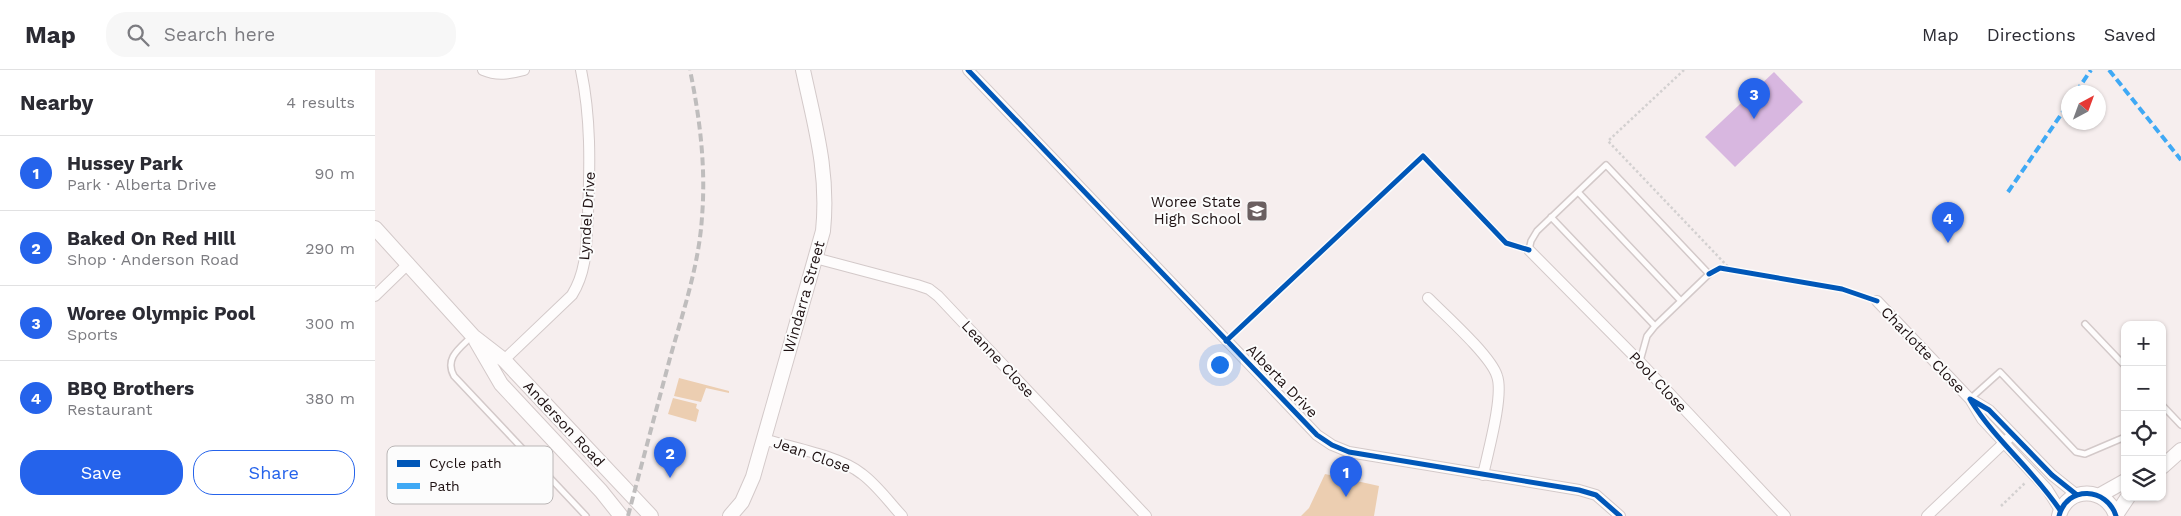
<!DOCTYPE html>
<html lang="en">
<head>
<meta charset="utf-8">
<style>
  :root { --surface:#fff; --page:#f7f7f7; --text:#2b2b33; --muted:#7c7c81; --line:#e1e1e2; --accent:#2563eb }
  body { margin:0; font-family:"Work Sans",sans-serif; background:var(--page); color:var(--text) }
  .controls { position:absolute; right:15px; bottom:15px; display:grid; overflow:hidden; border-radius:10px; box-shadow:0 1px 4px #0004 }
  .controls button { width:45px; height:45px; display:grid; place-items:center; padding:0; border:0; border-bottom:1px solid var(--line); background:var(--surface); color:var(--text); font:25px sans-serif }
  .compass { position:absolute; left:1686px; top:15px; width:45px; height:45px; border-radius:50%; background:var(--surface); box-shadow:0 1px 4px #0004; rotate:41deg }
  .you { position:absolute; left:844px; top:294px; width:18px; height:18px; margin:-12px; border:4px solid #fff; border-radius:50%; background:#1a73e8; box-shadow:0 0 0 8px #1a73e833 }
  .badge { display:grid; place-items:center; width:32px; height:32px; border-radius:50%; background:var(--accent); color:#fff; font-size:16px; font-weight:700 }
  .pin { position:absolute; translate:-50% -41px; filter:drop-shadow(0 1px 2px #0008) }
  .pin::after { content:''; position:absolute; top:26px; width:18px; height:15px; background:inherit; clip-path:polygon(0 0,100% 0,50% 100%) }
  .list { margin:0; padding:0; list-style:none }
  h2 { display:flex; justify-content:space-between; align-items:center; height:65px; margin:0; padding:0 20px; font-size:21px }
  h2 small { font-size:16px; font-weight:400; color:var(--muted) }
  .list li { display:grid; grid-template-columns:32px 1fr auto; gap:15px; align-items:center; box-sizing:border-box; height:75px; padding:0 20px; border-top:1px solid var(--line) }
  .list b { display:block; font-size:19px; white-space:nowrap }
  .list p { margin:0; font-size:16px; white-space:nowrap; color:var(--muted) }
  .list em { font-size:16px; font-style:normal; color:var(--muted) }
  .actions { display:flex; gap:10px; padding:15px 20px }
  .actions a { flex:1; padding:11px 0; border:1px solid var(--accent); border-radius:20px; text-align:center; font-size:18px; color:var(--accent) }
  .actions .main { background:var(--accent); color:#fff }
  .icon { flex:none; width:28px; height:28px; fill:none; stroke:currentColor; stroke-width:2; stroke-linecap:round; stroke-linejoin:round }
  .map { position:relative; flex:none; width:1806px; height:446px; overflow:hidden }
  header { display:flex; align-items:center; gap:30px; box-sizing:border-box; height:70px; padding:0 25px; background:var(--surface); border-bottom:1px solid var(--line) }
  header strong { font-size:24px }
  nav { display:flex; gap:28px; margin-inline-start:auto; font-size:18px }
  .search { width:350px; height:45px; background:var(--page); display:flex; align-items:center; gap:12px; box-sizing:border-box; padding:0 18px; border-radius:20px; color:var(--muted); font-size:19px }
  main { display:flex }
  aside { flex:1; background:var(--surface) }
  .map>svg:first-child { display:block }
  .green { fill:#ecceb1 }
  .water { fill:#d8b7e0 }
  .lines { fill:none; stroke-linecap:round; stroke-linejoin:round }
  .lane-casing { stroke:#d3c9c9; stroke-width:8 }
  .street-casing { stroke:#d3c9c9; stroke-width:12 }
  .secondary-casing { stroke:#d3c9c9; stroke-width:16 }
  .path { stroke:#d3d0d0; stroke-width:2.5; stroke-dasharray:2.5 2.5; stroke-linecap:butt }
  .lane { stroke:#fefcfc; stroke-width:5 }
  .street { stroke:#fefcfc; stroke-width:10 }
  .secondary { stroke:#fefcfc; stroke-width:14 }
  .rail { stroke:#bfbdbd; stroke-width:4; stroke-dasharray:8 4; stroke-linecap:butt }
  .quiet { stroke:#3fa9f5; stroke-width:4; stroke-dasharray:8 4; stroke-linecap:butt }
  .cycleway-casing { stroke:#fcfcfc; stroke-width:8 }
  .cycleway { stroke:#0057b8; stroke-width:5 }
  .labels { text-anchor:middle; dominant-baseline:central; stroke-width:4; stroke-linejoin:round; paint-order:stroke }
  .poi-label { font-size:15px; fill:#1f1213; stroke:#fcfcfc; text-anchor:end }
  .street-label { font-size:15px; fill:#1f1213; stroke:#fcfcfc }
  .key { fill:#fcfcfc; stroke:#bab6b6; stroke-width:1 }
  .key-label { font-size:14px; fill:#1f1213 }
</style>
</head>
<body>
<header>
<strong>Map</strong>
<div class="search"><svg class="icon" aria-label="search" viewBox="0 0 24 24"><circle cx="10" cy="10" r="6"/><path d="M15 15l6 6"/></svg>Search here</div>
<nav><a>Map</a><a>Directions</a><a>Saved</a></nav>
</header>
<main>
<aside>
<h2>Nearby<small>4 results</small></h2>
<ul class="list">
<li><span class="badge">1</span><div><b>Hussey Park</b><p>Park · Alberta Drive</p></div><em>90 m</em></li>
<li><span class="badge">2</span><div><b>Baked On Red HIll</b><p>Shop · Anderson Road</p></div><em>290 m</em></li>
<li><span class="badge">3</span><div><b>Woree Olympic Pool</b><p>Sports</p></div><em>300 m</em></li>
<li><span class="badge">4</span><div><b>BBQ Brothers</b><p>Restaurant</p></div><em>380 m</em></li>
</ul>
<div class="actions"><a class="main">Save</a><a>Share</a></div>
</aside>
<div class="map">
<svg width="1806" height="446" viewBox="0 0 1806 446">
  <rect width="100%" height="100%" fill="#f6eeee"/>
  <!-- green -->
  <path class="green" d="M304,308L354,321V323L331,318L326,332L299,326Z
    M298,328L322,334L321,338L324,340L321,352L293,344Z
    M950,404L1004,416L999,446H926L934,438Z"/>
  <!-- water -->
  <path class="water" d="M1399,2L1428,32L1360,97L1330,67Z"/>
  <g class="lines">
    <!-- lane casing -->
    <g class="lane-casing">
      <path id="lane" d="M1203,122L1306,231
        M1176,147L1280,256
        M1154,180L1156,171L1162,161L1231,95L1334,204L1280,256L1272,266L1265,291
        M1710,254L1750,296
        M97,266C85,278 69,288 79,306L211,446
        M1595,329L1625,302L1701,382L1710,384L1750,367
        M1787,335L1806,355"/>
    </g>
    <!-- street casing -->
    <g class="street-casing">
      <path id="street" d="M108,0C122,6 134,4 149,0
        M593,0L942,365L957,375L974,382L1204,420L1221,425L1245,446
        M1154,180L1265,292L1410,446
        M440,188L542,215L554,219L563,226L771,446
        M0,226L34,193
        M1053,228C1070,245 1116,286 1122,306C1129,325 1113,382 1108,405
        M1502,231L1595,329L1607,349L1672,419L1685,440
        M129,290L197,225C213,199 211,172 213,143C215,94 216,48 206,0
        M1596,329L1614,340L1677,405L1702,425
        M388,369C415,377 465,386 487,404C502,415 514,432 527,446
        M1552,446L1633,369"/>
    </g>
    <!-- secondary casing -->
    <g class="secondary-casing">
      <path id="secondary" d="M0,158L98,266L129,290L276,446
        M101,271L126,314L226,421L246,446
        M1787,397L1806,380
        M1725,425L1750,411
        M1741,445L1753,427
        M355,446L367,432L378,407L448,161C454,102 440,56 428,0
        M1684,446C1692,415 1732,417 1741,446"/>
    </g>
    <!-- path -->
    <path class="path" d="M1309,0L1233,71L1357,201
      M1626,436L1651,412"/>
    <!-- lane -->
    <use href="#lane" class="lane"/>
    <!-- street -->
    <use href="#street" class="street"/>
    <!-- secondary -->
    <use href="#secondary" class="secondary"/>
    <!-- rail -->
    <path class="rail" d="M253,446C267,393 281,341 295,288C308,242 324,195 327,147C331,97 325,49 315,0"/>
    <!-- quiet -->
    <path class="quiet" d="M1734,0L1806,90
      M1701,22L1716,0
      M1633,122L1694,33"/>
    <!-- cycleway casing -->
    <g class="cycleway-casing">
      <path id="cycleway" d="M593,0L942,365L957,375L974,382L1204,420L1221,425L1245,446
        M1334,204L1345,198L1467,219L1502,231
        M851,271L1048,86L1131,173L1154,180
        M1595,329L1614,340L1677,405L1702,425
        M1596,331C1621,371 1659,401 1685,440
        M1684,446C1692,415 1732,417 1741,446"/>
    </g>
    <!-- cycleway -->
    <use href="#cycleway" class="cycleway"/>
  </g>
  <!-- icons -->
  <defs>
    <g id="school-square" transform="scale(1.125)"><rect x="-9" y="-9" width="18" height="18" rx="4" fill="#6a5f60" stroke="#fcfcfc"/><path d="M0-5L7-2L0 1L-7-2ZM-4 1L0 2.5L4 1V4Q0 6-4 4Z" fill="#fff"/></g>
  </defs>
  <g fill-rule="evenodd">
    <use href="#school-square" x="882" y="141"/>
  </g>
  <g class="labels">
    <!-- poi labels -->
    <g class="poi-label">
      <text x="866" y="132">Woree State<tspan x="866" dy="17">High School</tspan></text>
    </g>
    <!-- street labels -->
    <g class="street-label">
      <text transform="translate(212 146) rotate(-86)">Lyndel Drive</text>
      <text transform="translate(429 227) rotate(-74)">Windarra Street</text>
      <text transform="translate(1548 280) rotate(46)">Charlotte Close</text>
      <text transform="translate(623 289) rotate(47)">Leanne Close</text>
      <text transform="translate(907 311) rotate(46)">Alberta Drive</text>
      <text transform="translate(1283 312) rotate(47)">Pool Close</text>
      <text transform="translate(189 354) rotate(47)">Anderson Road</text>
      <text transform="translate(437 385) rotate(19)">Jean Close</text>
    </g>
  </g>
  <!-- legend -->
  <rect x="12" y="376" width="166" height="58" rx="8" class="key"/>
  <rect x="22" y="390" width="23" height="7" fill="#0057b8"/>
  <rect x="22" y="413" width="23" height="6" fill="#3fa9f5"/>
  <g class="key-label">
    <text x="54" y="398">Cycle path</text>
    <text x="54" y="421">Path</text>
  </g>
</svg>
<div class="controls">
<button>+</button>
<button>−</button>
<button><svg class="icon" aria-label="locate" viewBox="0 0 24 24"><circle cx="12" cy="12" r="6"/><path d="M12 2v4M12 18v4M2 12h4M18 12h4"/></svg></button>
<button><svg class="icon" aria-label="layers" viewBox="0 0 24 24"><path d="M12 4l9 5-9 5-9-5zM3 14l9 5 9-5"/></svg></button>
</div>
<svg class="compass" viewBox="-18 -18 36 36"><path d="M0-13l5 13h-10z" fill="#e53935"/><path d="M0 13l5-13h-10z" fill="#7c7c81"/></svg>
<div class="you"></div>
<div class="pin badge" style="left:971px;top:427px">1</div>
<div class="pin badge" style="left:295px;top:408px">2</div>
<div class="pin badge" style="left:1379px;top:49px">3</div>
<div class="pin badge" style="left:1573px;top:173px">4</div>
</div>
</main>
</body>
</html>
